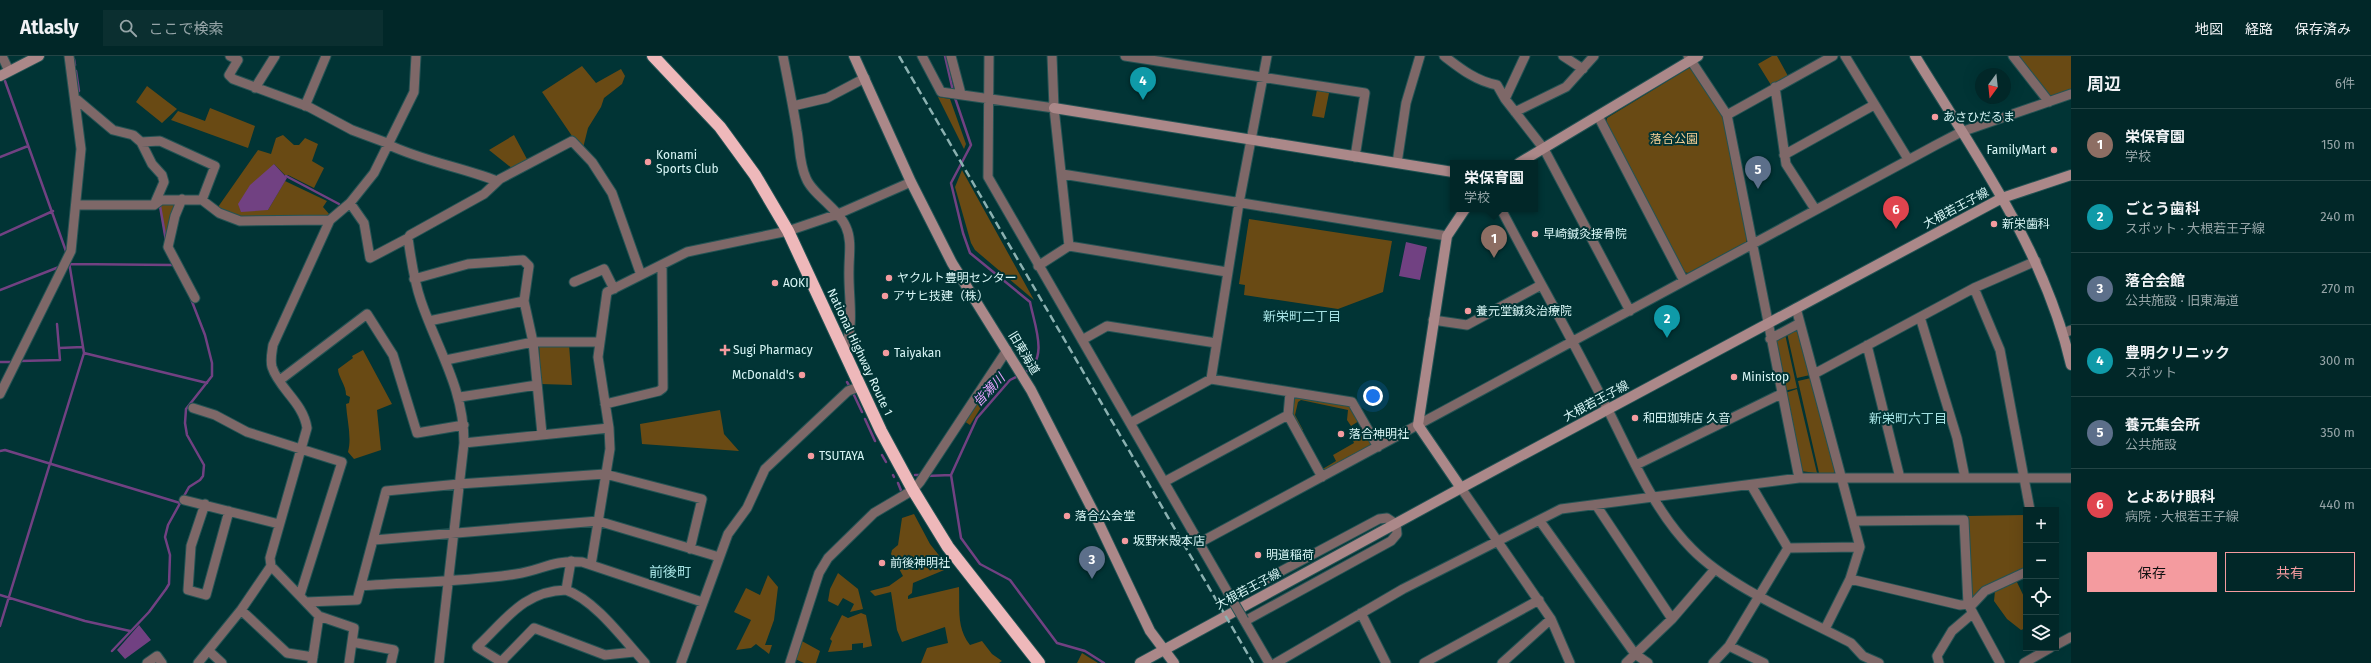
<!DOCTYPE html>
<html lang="ja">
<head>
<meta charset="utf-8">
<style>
  :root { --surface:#012728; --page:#0b2f30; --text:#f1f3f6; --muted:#96a5a8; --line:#234445; --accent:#f49b9f }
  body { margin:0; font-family:"Fira Sans","Noto Sans JP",sans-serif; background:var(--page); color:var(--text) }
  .controls { position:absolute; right:12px; bottom:12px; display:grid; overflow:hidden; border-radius:0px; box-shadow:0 4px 16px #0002 }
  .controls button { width:36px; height:36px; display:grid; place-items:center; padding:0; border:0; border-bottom:1px solid var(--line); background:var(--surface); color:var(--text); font:20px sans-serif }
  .compass { position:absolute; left:1975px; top:12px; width:36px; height:36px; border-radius:50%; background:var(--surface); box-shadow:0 4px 16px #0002; rotate:195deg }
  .you { position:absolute; left:1373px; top:340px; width:14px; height:14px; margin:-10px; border:3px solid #fff; border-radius:50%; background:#1a73e8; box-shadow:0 0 0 6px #1a73e833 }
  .badge { display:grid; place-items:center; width:26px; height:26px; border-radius:50%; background:var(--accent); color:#fff; font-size:13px; font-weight:700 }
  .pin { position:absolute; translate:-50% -33px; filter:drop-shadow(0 1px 2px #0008) }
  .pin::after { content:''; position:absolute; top:21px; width:14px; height:12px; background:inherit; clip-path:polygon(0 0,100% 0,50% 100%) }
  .popup { position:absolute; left:1450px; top:104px; width:88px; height:52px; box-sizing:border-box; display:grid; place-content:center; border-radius:0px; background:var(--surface); filter:drop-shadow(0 1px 3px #0005); font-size:13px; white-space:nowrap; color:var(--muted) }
  .popup b { font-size:15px; color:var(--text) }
  .popup::after { content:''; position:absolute; left:50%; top:100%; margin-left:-8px; border:8px solid transparent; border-top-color:var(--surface) }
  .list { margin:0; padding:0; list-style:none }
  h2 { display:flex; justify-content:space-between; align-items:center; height:52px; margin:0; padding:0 16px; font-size:17px }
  h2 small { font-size:13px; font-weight:400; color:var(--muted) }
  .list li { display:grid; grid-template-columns:26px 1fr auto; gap:12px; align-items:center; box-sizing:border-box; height:72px; padding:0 16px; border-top:1px solid var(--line) }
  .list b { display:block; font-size:15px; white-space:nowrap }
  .list p { margin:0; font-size:13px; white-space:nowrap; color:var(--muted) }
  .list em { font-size:13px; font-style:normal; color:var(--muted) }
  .actions { display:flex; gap:8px; padding:12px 16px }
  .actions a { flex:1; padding:9px 0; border:1px solid var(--accent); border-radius:0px; text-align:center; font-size:14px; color:var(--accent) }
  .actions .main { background:var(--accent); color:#111 }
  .icon { flex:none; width:22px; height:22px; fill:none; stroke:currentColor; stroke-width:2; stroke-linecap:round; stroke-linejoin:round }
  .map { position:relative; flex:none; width:2071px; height:607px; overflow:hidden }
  header { display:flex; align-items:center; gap:24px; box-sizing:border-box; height:56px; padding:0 20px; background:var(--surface); border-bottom:1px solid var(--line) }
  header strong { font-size:19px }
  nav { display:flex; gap:22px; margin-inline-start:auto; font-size:14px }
  .search { width:280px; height:36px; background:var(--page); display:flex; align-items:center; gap:10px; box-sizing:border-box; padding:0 14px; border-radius:0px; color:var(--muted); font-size:15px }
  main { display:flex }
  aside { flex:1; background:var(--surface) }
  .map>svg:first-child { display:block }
  .green { fill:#694a14 }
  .water { fill:#714182 }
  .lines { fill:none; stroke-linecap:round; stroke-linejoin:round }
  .stream { stroke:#714182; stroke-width:2.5 }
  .street-casing { stroke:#245354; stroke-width:11 }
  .secondary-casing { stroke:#245354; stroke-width:12 }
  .highway-casing { stroke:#245354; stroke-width:14 }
  .street { stroke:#7e6868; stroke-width:9 }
  .secondary { stroke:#ab8889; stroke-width:10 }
  .highway { stroke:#eeb8ba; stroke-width:12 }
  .rail { stroke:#8bb1b1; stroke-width:2.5; stroke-dasharray:8 4; stroke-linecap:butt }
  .street-bridge-casing { stroke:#245354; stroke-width:11; stroke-linecap:butt }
  .street-bridge { stroke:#7e6868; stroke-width:9 }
  .poi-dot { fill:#f49b9f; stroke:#013435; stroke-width:1.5 }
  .labels { text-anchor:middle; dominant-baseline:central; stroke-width:4; stroke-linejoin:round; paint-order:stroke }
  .poi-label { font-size:12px; fill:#d9f7f7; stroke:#013435; text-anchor:start }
  .park-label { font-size:12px; fill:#f9d196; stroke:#013435 }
  .street-label { font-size:12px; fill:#d9f7f7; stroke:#013435 }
  .neighbourhood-label { font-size:13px; fill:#a4e1e2; stroke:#013435 }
  .water-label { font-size:13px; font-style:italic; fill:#e5a2ff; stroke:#013435 }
  .quarter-label { font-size:14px; fill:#a4e1e2; stroke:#013435 }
</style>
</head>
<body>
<header>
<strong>Atlasly</strong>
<div class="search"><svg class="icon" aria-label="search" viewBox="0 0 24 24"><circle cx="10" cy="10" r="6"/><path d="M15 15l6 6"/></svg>ここで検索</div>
<nav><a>地図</a><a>経路</a><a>保存済み</a></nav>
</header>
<main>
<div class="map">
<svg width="2071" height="607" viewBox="0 0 2071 607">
  <rect width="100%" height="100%" fill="#013435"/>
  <!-- green -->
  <path class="green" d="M1772,0H1777L1788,20L1771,29L1758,8Z
    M2019,0H2071V34L2053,40L2049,39Z
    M582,10L596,27L621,13L625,20L622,28L604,42L601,51L588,72L583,92L572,80L542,36Z
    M1689,12L1696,14L1723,61L1747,182L1746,186L1688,217L1684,216L1606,67L1607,62Z
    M147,30L177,53L162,67L136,46Z
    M1317,34L1329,37L1324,62L1312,60Z
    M938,41L950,43L966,88L964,93Z
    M210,52L255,70L248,92L171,64L178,55L205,65Z
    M283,79L294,89H299L305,82L318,88L312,105L324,112L314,132L288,119L286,120L274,108L268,154L285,125L327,145L323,151L330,159L239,162L218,151L258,94L271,98L276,82Z
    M514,79L528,105L513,113L489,94Z
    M962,114L1034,244L975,194L971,187L955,131Z
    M178,147L166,189L159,149Z
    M1249,163L1392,185L1383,236L1338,253L1244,239L1245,229L1239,228Z
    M1795,273L1799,275L1810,319L1797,322L1787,277Z
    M1785,278L1797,332L1784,335L1775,288L1777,283Z
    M539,288H569L572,329L541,328Z
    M363,294L392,348L377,354L381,394L354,403L348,396C352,381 347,365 346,348L349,347L350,341L346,339C346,329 338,321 338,313L353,302L352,300Z
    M995,319L1001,327L985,345L970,369L964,365Z
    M1811,322L1835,415L1833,418L1819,417L1798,325Z
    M1797,333L1817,417L1800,415L1785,337Z
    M1298,341L1351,350L1359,365L1351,370L1347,364L1348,354L1301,344L1298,346L1295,359L1303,374L1300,375L1292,360L1295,343Z
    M720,354L724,378L739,395L642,388L640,368Z
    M1362,371L1371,388L1370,391L1325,415L1321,414L1336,405L1333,399L1354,387L1352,382L1361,375L1360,372Z
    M914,458L930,488L949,512L913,527L912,537L908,540V543L959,531C960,551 956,572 970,589L982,585L992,598L1002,605L999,607H921L927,592L948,587L945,571L902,586L897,574L891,536L875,540L870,535L889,530L903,520L891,498L892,494L898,489L902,462Z
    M2026,459V513L1973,545L1969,544L1966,460Z
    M838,517L858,533L863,553L850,556L854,548L843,542L838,550L828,545L830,533Z
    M768,519L778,531L774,564L765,589H772L769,598L756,588L751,592L736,594L751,564L734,556L746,532L760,539Z
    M2016,524L2026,545V572L2021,574L2007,563L1994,545L1995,535Z
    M861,557L866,559L872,590L863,592V587L852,588V594L828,596L832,585L830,583L842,559L848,562Z
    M800,584L820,595L816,607H804L793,602Z
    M1082,597L1098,607H1077Z"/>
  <!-- water -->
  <path class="water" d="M274,108L287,122L268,154L241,156L238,148L250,129Z
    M1406,186L1427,191L1420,224L1399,220Z
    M139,569L151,584L125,603L117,594Z"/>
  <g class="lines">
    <!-- stream -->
    <path class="stream" d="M945,0L953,35
      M74,3L75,9
      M76,15L79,35
      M5,25L67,198
      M954,39L971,89L951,127L963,177L970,197L1030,246C1034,268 1050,304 1024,317
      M0,101L28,90
      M286,120L339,148
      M160,150L166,185
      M0,179L53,155
      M70,208L173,209
      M0,234L59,211
      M59,292L83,291
      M84,297L207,327
      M20,305L60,304L57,268
      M0,306H13
      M1020,319L1010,324L977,362L951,419L961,482L980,508L1010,524L1057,587L1085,595L1104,607
      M847,326L850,331
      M854,339L862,356
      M865,363L875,385
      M0,395L5,394L180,447
      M882,399L886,406
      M893,419L894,421
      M915,419H921
      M926,420L951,419
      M898,427L902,437
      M0,539L85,565L130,575
      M0,570L84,297L69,206
      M112,595L149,556L166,533L169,528L170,499L165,481L168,469L189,431L200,424L203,420L204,409L187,379L185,367L186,353L212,320V307L205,279L191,243"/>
    <!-- street casing -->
    <g class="street-casing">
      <path id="street" d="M2,0L9,15
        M230,0L238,4L229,19L233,23L309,51L352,74L387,87
        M783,0C788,25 793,50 797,75C800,91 799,107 806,122C812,138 838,152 846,171C852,184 849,199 849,213C848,241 855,266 845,294
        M922,0L941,36L1054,52
        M951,0L961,38
        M989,0L988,121L1231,542L1379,463L1387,462L1396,468L1397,478L1391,485L1245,565
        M1052,0L1054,52L1069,190
        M1125,0L1365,37L1355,101
        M1444,0C1461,13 1476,25 1497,29L1505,43L1544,93L1630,255
        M1563,0L1583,13
        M1688,0L1727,59L1799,422
        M1845,0L1908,103
        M2013,0L2049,46
        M1775,31L1786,108L1815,153
        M255,32L275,0
        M75,42L113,74L133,79L141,86L152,108L162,119L164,126L154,149
        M1505,43L1525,0
        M305,50L326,0
        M793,50L827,42L865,22
        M1515,56L1566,31L1594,0
        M1727,59L1833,0
        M1598,60L1684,225
        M141,86L160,85L215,110L202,144
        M387,88C422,105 461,111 497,125
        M1784,99L1874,49
        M1397,107L1406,47L1420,0
        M1062,118L1447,180
        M182,143L175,160L168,191L195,242
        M350,147L364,167L370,202L408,182L410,179L484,138L500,123L572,85L592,106L612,137L641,219
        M76,149H154L161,144H202L219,157L240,165L330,164
        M1501,153C1536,220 1574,286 1608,354C1632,401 1654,455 1692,493C1730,532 1802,561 1851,587L1863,600L1879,607
        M408,182C411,204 414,225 421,245C438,295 464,332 464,387L439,607
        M1038,210L1069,190L1227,216
        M414,223L468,208L523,204L529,210L524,245L533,286L542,378
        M574,226L604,213L614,233
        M1974,232L2000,294L2030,454
        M1796,252L1860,491L1850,523L1825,573
        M1920,261L1957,382L1965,422
        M1433,264L1467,269L1541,229
        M429,265L524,245
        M2064,277L2071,274
        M1770,283L1800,267
        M1082,284L1107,270L1216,287
        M1867,289L1900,422
        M446,304L533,286H599
        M1814,318L1974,232L2036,205
        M1211,323L1239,147L1267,0
        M280,324L367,258L393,299L417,377L464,369
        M1290,337L1288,359L1322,421
        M0,338L71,195L81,93L69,0
        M460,341L537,329
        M605,348L659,335L663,332L662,209
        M193,352L215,359L247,376L342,406L300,539
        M1130,367L1211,323L1352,346L1378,391
        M464,387L609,372
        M1636,409L1781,338
        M1164,426L1288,359
        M1461,432L1551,563L1570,607
        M184,444L279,468
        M205,448L191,490L188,534L206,539L229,455
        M1596,449L1672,563
        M1540,465L1635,598L1648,607
        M374,484L598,465L719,501
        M1199,487L1936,89L1961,76L2071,38
        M1788,492L1860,491
        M591,509L610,393L609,372L598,301L607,236L687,196L788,175L838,158L911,126
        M1850,523L1960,549L1968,548L1964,464L1853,465
        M361,530C412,526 465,526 516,518C543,514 551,504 582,506L702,546
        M566,534C595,544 624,584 645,607
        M306,546L357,544L386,435L459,428L605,418L702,443L690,493
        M1968,548L2000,607
        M1970,551L1985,535L2026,516
        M241,554L287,597L313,601
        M1361,557L1386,607
        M1244,564L1269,607
        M352,586L394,594L391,607
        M2056,589L2071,581
        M1729,590L1764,607
        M209,595L222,607
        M501,606L534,572L605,599L634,596
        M147,607L157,600L162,607
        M198,607L241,554L271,510
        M312,607L319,560
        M349,607L354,572L319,560L271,510L270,502L307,372C303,346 279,333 272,311C270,304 272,296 273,289L330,164L350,147L374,117L414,36L416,0
        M503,607L477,591C506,564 523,535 566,534L571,505
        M681,607L728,478L747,452L765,413L848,335L861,330
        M790,607L819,517L828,502L874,457L913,434L920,426L1007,294
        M1276,607L1403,533L1561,453L1799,422H2071
        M1424,607L1539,544
        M1502,607L1551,563
        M1626,607L1672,563L1715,513
        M1713,607L1729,590L1788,492L1751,429
        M1939,607L1937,600L1952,575L1973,557
        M2024,607L2050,592"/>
    </g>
    <!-- secondary casing -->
    <g class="secondary-casing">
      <path id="secondary" d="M854,0L911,126L952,207L1031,334L1093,455L1139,552L1150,575L1174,607
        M1915,0C1975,98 2045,195 2071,309
        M0,20L39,0
        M1054,52L1453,116
        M1519,107L1698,0
        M1461,432L1418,369L1447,180L1465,153
        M1140,607L1461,432L2002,142L2071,119"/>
    </g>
    <!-- highway casing -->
    <g class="highway-casing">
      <path id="highway" d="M653,0L720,71L755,119L788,175L881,375L913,434L948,491L1039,607"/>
    </g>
    <!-- street -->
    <use href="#street" class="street"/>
    <!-- secondary -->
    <use href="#secondary" class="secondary"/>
    <!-- highway -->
    <use href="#highway" class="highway"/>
    <!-- rail -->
    <path class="rail" d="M899,0L1253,607"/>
    <!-- street-bridge casing -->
    <g class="street-bridge-casing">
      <path id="street-bridge" d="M1231,542L1244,564"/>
    </g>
    <!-- street-bridge -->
    <use href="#street-bridge" class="street-bridge"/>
  </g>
  <!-- markers -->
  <g class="poi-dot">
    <circle cx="1935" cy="61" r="4"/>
    <circle cx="2054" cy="94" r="4"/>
    <circle cx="648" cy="106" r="4"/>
    <circle cx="1994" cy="168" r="4"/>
    <circle cx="1535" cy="178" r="4"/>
    <circle cx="889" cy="222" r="4"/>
    <circle cx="775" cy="227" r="4"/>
    <circle cx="885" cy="240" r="4"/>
    <circle cx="1468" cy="255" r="4"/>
    <path d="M723 288h4v4h4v4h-4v4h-4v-4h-4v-4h4z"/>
    <circle cx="886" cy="297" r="4"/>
    <circle cx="802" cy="319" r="4"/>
    <circle cx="1734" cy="321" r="4"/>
    <circle cx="1635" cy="362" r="4"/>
    <circle cx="1341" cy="378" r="4"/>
    <circle cx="811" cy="400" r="4"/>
    <circle cx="1067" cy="460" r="4"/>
    <circle cx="1125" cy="485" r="4"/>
    <circle cx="1258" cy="499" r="4"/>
    <circle cx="882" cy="507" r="4"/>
  </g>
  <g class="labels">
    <!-- poi labels -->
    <g class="poi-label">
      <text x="1943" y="61">あさひだるま</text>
      <text x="2046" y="94" text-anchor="end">FamilyMart</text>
      <text x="656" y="99">Konami<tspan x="656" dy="14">Sports Club</tspan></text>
      <text x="2002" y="168">新栄歯科</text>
      <text x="1543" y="178">早崎鍼灸接骨院</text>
      <text x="897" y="222">ヤクルト豊明センター</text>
      <text x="783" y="227">AOKI</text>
      <text x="893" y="240">アサヒ技建（株）</text>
      <text x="1476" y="255">養元堂鍼灸治療院</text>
      <text x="733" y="294">Sugi Pharmacy</text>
      <text x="894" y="297">Taiyakan</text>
      <text x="794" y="319" text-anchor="end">McDonald's</text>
      <text x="1742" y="321">Ministop</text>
      <text x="1643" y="362">和田珈琲店 久音</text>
      <text x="1349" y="378">落合神明社</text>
      <text x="819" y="400">TSUTAYA</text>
      <text x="1075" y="460">落合公会堂</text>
      <text x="1133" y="485">坂野米殻本店</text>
      <text x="1266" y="499">明道稲荷</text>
      <text x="890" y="507">前後神明社</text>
    </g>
    <!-- park labels -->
    <g class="park-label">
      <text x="1674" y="83">落合公園</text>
    </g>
    <!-- street labels -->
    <g class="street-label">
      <text transform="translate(1956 152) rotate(-28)">大根若王子線</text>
      <text transform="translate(860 296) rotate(65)">National Highway Route 1</text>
      <text transform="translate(1024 297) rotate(59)">旧東海道</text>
      <text transform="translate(1596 345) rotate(-28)">大根若王子線</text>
      <text transform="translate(1248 533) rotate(-28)">大根若王子線</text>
    </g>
    <!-- neighbourhood labels -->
    <g class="neighbourhood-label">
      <text x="1302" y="260">新栄町二丁目</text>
      <text x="1908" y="362">新栄町六丁目</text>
    </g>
    <!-- water labels -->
    <g class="water-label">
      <text transform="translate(989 334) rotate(-47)">皆瀬川</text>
    </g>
    <!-- quarter labels -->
    <g class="quarter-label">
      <text x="670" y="516">前後町</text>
    </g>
  </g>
</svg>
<div class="controls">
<button>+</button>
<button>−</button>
<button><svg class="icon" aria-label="locate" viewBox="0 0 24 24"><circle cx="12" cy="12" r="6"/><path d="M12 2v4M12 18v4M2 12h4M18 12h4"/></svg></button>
<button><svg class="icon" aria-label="layers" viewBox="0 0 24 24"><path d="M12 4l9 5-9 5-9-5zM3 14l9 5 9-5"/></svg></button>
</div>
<svg class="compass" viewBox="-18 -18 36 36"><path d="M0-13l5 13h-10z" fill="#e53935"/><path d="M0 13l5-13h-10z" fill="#96a5a8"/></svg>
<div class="you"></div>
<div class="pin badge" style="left:1494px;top:202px;background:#8d6e63">1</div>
<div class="popup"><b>栄保育園</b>学校</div>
<div class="pin badge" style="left:1667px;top:282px;background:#0f9aa8">2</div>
<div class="pin badge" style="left:1092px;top:523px;background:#5c6f8a">3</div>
<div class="pin badge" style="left:1143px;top:44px;background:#0f9aa8">4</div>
<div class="pin badge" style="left:1758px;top:133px;background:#5c6f8a">5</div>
<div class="pin badge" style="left:1896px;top:173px;background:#e0444e">6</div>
</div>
<aside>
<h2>周辺<small>6件</small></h2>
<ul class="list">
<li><span class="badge" style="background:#8d6e63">1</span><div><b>栄保育園</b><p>学校</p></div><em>150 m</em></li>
<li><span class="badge" style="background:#0f9aa8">2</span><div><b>ごとう歯科</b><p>スポット · 大根若王子線</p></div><em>240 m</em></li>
<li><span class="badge" style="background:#5c6f8a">3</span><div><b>落合会館</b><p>公共施設 · 旧東海道</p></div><em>270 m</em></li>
<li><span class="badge" style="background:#0f9aa8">4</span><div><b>豊明クリニック</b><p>スポット</p></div><em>300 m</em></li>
<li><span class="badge" style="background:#5c6f8a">5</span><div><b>養元集会所</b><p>公共施設</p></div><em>350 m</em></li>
<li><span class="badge" style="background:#e0444e">6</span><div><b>とよあけ眼科</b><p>病院 · 大根若王子線</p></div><em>440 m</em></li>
</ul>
<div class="actions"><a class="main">保存</a><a>共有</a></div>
</aside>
</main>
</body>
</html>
